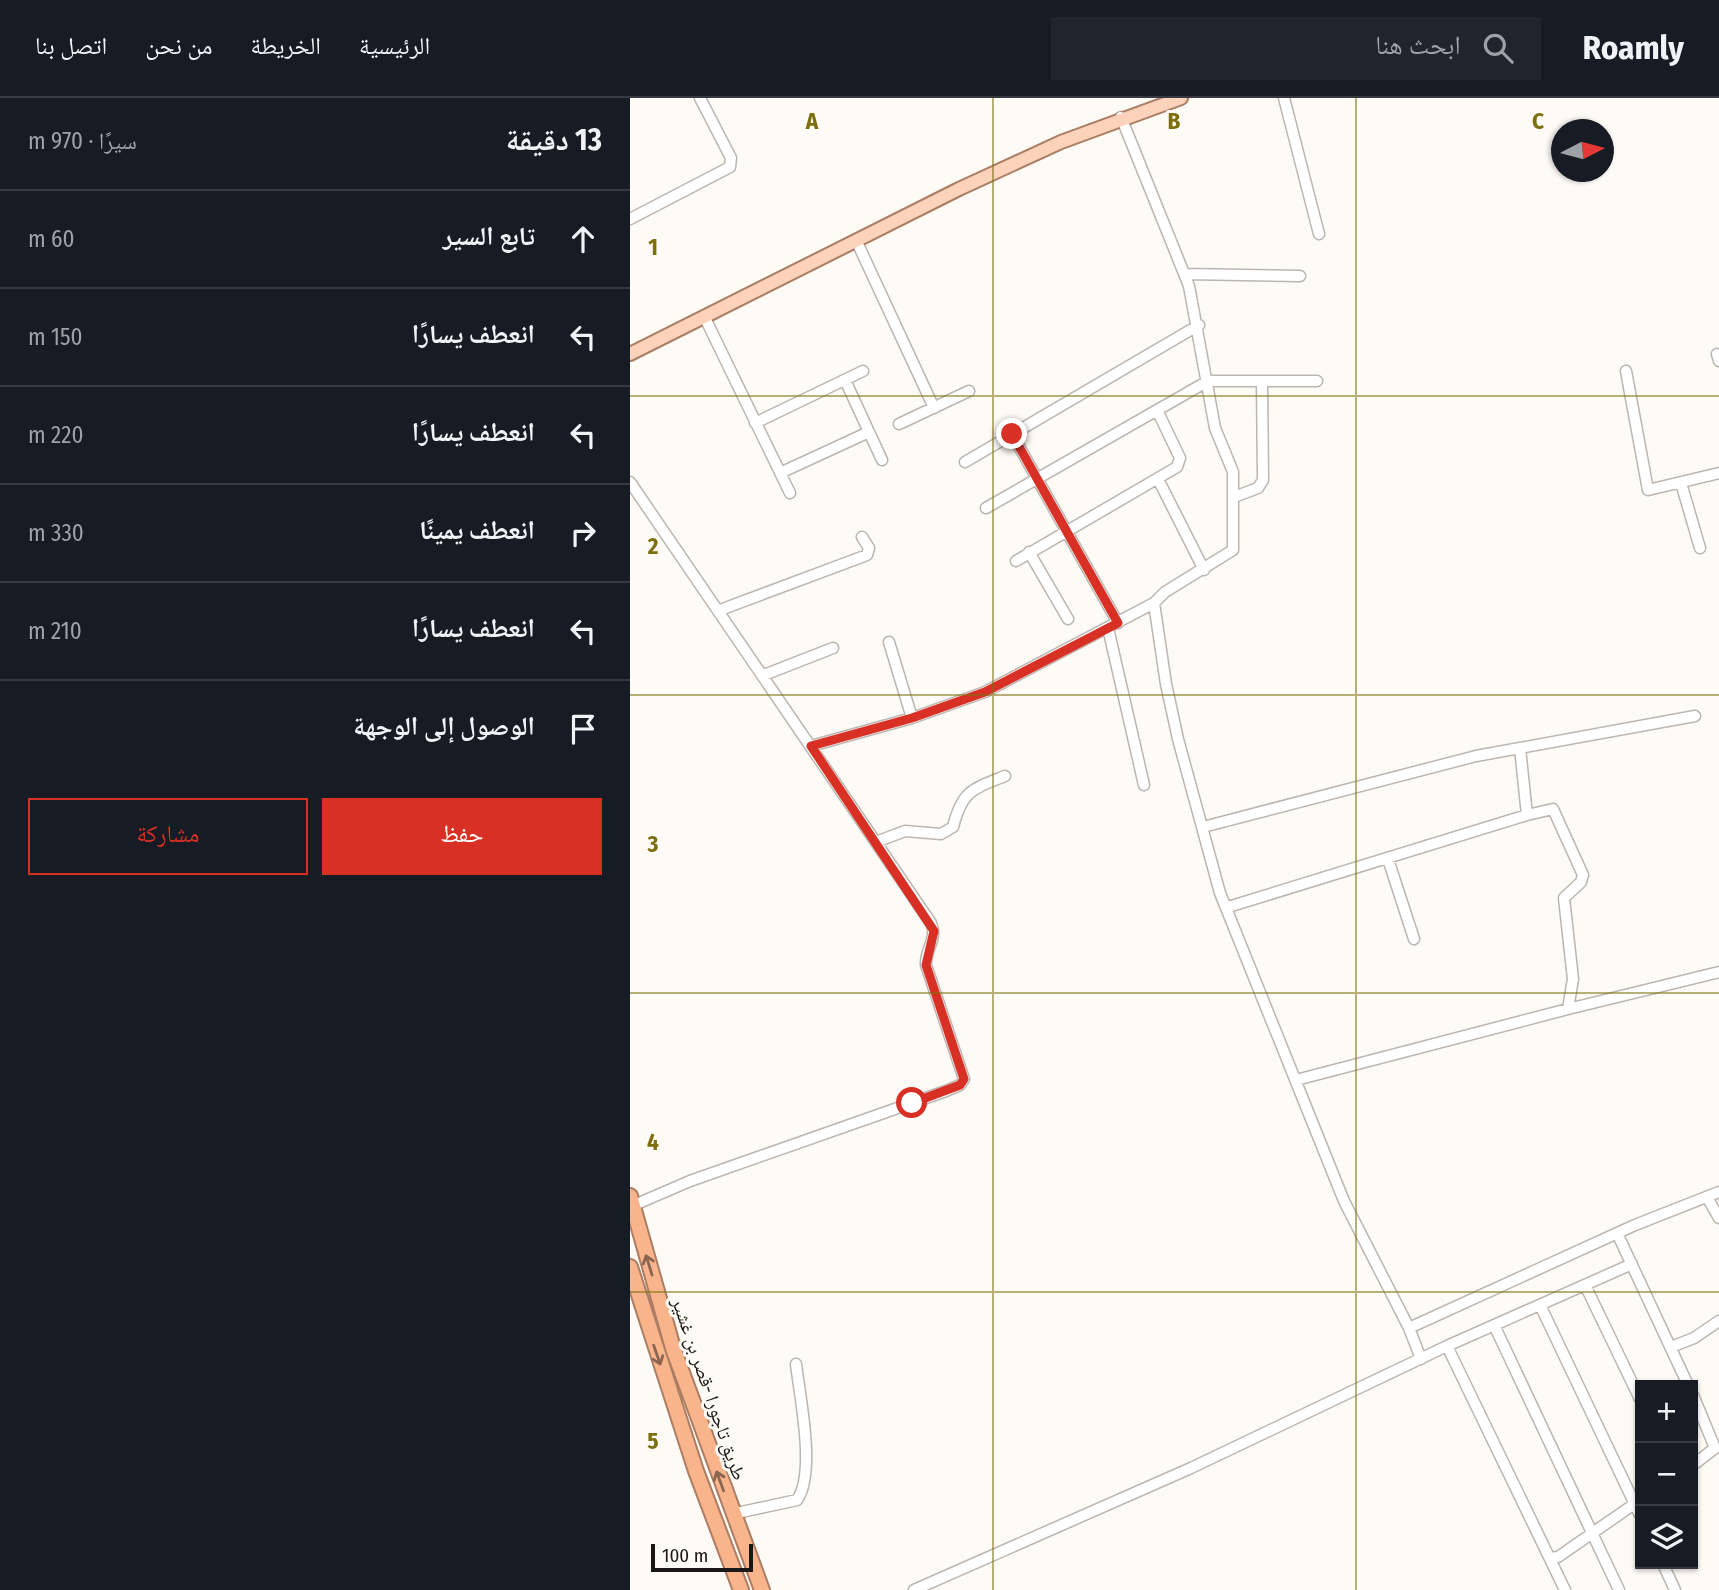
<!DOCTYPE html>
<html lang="ar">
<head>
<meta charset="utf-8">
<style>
  :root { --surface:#171b24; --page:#20242c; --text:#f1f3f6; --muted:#9ea1a6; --line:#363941; --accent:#d93025 }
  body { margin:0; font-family:"Fira Sans Condensed","Noto Naskh Arabic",sans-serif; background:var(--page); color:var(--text); direction:rtl }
  .controls { position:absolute; right:21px; bottom:21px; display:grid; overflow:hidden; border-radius:0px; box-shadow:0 2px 5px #0004 }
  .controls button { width:63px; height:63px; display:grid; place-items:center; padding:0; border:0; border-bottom:2px solid var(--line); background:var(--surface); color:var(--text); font:35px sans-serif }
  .compass { position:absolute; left:921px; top:21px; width:63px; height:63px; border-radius:50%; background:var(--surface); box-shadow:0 2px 5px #0004; rotate:84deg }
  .scale { position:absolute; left:21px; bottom:18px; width:102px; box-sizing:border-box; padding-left:7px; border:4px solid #1a1816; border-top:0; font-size:19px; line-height:24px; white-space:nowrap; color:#1a1816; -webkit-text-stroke:5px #fefaf6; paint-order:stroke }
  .stop { position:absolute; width:21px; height:21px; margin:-16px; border:5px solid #d93025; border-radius:50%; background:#fff }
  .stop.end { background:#d93025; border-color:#fff; box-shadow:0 2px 7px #0008 }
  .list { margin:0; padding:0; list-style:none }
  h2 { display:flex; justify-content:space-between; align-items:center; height:91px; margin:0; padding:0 28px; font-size:30px }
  h2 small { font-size:23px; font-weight:400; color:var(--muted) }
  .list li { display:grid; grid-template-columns:46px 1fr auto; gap:21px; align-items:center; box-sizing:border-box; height:98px; padding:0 28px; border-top:2px solid var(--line) }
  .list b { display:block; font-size:26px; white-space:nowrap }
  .list em { font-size:23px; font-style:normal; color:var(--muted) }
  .actions { display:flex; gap:14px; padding:21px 28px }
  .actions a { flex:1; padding:16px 0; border:2px solid var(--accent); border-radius:0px; text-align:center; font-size:24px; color:var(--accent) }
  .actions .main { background:var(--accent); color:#fff }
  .icon { flex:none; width:38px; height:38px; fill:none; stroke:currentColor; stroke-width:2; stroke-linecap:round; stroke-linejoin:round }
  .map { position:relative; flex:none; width:1089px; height:1492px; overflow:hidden; direction:ltr }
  header { display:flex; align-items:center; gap:42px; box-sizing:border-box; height:98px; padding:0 35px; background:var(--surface); border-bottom:2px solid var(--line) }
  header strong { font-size:33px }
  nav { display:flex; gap:38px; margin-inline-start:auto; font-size:24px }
  .search { width:490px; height:63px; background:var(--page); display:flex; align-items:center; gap:18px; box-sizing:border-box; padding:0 24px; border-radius:0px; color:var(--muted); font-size:26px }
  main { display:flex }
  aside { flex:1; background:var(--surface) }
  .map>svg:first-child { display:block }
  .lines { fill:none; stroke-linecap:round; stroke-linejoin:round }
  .minor-casing { stroke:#bdb5b0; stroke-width:13 }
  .major-casing { stroke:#ab7d63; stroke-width:16 }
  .highway-casing { stroke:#ab7d63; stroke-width:18 }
  .minor { stroke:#fff; stroke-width:10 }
  .major { stroke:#fbd2ba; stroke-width:12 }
  .highway { stroke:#f9b48c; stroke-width:14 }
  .oneway { stroke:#8a6651 }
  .route { stroke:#d93025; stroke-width:9 }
  .grid { fill:none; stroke:#7d6f0e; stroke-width:2; stroke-opacity:0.55 }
  .labels { text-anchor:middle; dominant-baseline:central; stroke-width:6; stroke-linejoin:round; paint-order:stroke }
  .street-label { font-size:19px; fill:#1a1816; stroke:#fefaf6 }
  .grid-label { font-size:23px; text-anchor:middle; font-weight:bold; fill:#7d6f0e; stroke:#fefaf6; stroke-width:6; stroke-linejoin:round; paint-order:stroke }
</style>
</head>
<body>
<header>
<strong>Roamly</strong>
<div class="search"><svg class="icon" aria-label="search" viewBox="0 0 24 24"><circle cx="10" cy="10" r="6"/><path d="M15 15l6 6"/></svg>ابحث هنا</div>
<nav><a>الرئيسية</a><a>الخريطة</a><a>من نحن</a><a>اتصل بنا</a></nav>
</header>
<main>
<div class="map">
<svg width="1089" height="1492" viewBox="0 0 1089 1492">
  <rect width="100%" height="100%" fill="#fefaf6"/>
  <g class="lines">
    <!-- minor casing -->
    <g class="minor-casing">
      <path id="minor" d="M654,0L689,136
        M0,121L100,69L101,60L70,0
        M226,142L304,310
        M555,176L670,178
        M74,218L160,395
        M1087,256L1089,263
        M996,273L1018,392L1089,375
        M215,282L252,362
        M125,325L233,273
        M269,326L339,293
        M382,336L488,525
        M335,364L569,227
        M150,375L239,334
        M528,381L574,472
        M0,384L301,825C308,841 295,851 296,867L334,981L330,987L316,993L60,1083L2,1108
        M1051,385L1070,450
        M604,399L628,390L633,382L632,283
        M356,410L578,283H687
        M399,454L438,521
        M386,463L547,369L550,360L527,312
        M524,505L536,586L548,641L590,795L714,1103L779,1230L1005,1127L1089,1094
        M90,512L237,457L239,450L232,439
        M478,530L514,687
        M259,544L282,620
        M134,577L203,550
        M181,648L282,620L355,594L524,505L535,494L603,452V374L585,330L559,188L491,19
        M897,717L923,711L953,777L951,784L934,800L943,881L938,911L1089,874
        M573,729L846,658L1065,618
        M246,744L275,733L311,736L323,729C332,693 342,691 375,678
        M758,761L784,841
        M598,809L897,717L890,650
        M666,982L938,911
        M1077,1099L1089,1120
        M987,1135L1058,1287
        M955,1187L1010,1301
        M910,1207L1010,1417
        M864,1227L989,1492
        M779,1230L791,1261
        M817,1248L935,1492
        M1041,1249L1064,1240L1089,1223
        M1063,1297L1085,1350L1063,1367
        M102,1416L167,1402C186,1375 170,1300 166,1266
        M920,1460L928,1459L1010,1402
        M1033,1466L1045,1492
        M284,1492L561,1370L817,1248L1002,1166"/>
    </g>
    <!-- major casing -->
    <g class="major-casing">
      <path id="major" d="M0,256L329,91L431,44L551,0"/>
    </g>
    <!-- highway casing -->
    <g class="highway-casing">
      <path id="highway" d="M0,1098L43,1250L132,1492
        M0,1169L66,1373L111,1492"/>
    </g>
    <!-- minor -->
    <use href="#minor" class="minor"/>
    <!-- major -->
    <use href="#major" class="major"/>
    <!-- highway -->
    <use href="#highway" class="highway"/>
  </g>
  <!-- one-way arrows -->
  <defs><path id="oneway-shaft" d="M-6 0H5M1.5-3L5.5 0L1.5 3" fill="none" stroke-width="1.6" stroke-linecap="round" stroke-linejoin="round" transform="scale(1.75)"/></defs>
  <g class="oneway">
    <use href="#oneway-shaft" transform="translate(19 1167) rotate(-107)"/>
    <use href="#oneway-shaft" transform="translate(27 1257) rotate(71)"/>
    <use href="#oneway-shaft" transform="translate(90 1383) rotate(-110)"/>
  </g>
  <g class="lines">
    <!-- route -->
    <path class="route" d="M282,1005L330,987L334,981L296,867L304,833L181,648L282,620L355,594L488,525L382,336"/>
  </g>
  <!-- grid -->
  <path class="grid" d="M363,0V1492M726,0V1492M0,298H1089M0,597H1089M0,895H1089M0,1194H1089"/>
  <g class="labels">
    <!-- street labels -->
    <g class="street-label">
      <text transform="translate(79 1291) rotate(71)">طريق تاجورا -قصر بن غشير</text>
    </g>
  </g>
  <g class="grid-label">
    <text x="182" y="31">A</text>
    <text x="544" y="31">B</text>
    <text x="908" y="31">C</text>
    <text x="23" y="157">1</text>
    <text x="23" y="456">2</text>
    <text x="23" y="754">3</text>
    <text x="23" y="1052">4</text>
    <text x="23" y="1351">5</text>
  </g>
</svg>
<div class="controls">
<button>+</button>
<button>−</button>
<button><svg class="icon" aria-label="layers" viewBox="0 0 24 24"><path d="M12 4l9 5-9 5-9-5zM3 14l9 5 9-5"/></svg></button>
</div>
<svg class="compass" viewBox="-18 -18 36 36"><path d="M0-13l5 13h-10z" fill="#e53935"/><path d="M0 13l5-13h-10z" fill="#9ea1a6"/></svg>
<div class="scale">100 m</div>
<div class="stop" style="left:282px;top:1005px"></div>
<div class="stop end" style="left:382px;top:336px"></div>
</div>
<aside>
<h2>13 دقيقة<small>سيرًا · 970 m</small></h2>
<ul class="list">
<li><svg class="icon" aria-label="ahead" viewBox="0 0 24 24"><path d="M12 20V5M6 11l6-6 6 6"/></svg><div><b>تابع السير</b></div><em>60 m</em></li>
<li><svg class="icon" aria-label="left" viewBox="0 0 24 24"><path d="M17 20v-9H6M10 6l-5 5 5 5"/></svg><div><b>انعطف يسارًا</b></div><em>150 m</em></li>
<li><svg class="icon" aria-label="left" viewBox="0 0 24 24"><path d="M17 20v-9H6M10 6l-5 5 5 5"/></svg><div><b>انعطف يسارًا</b></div><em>220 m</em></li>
<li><svg class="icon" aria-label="right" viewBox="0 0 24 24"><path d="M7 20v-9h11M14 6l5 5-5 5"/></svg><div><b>انعطف يمينًا</b></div><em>330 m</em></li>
<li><svg class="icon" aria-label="left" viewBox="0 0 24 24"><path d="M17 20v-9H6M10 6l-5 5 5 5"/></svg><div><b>انعطف يسارًا</b></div><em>210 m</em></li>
<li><svg class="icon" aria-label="arrive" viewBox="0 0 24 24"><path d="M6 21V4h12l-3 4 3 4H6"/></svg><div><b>الوصول إلى الوجهة</b></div></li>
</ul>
<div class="actions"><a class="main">حفظ</a><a>مشاركة</a></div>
</aside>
</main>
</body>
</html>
